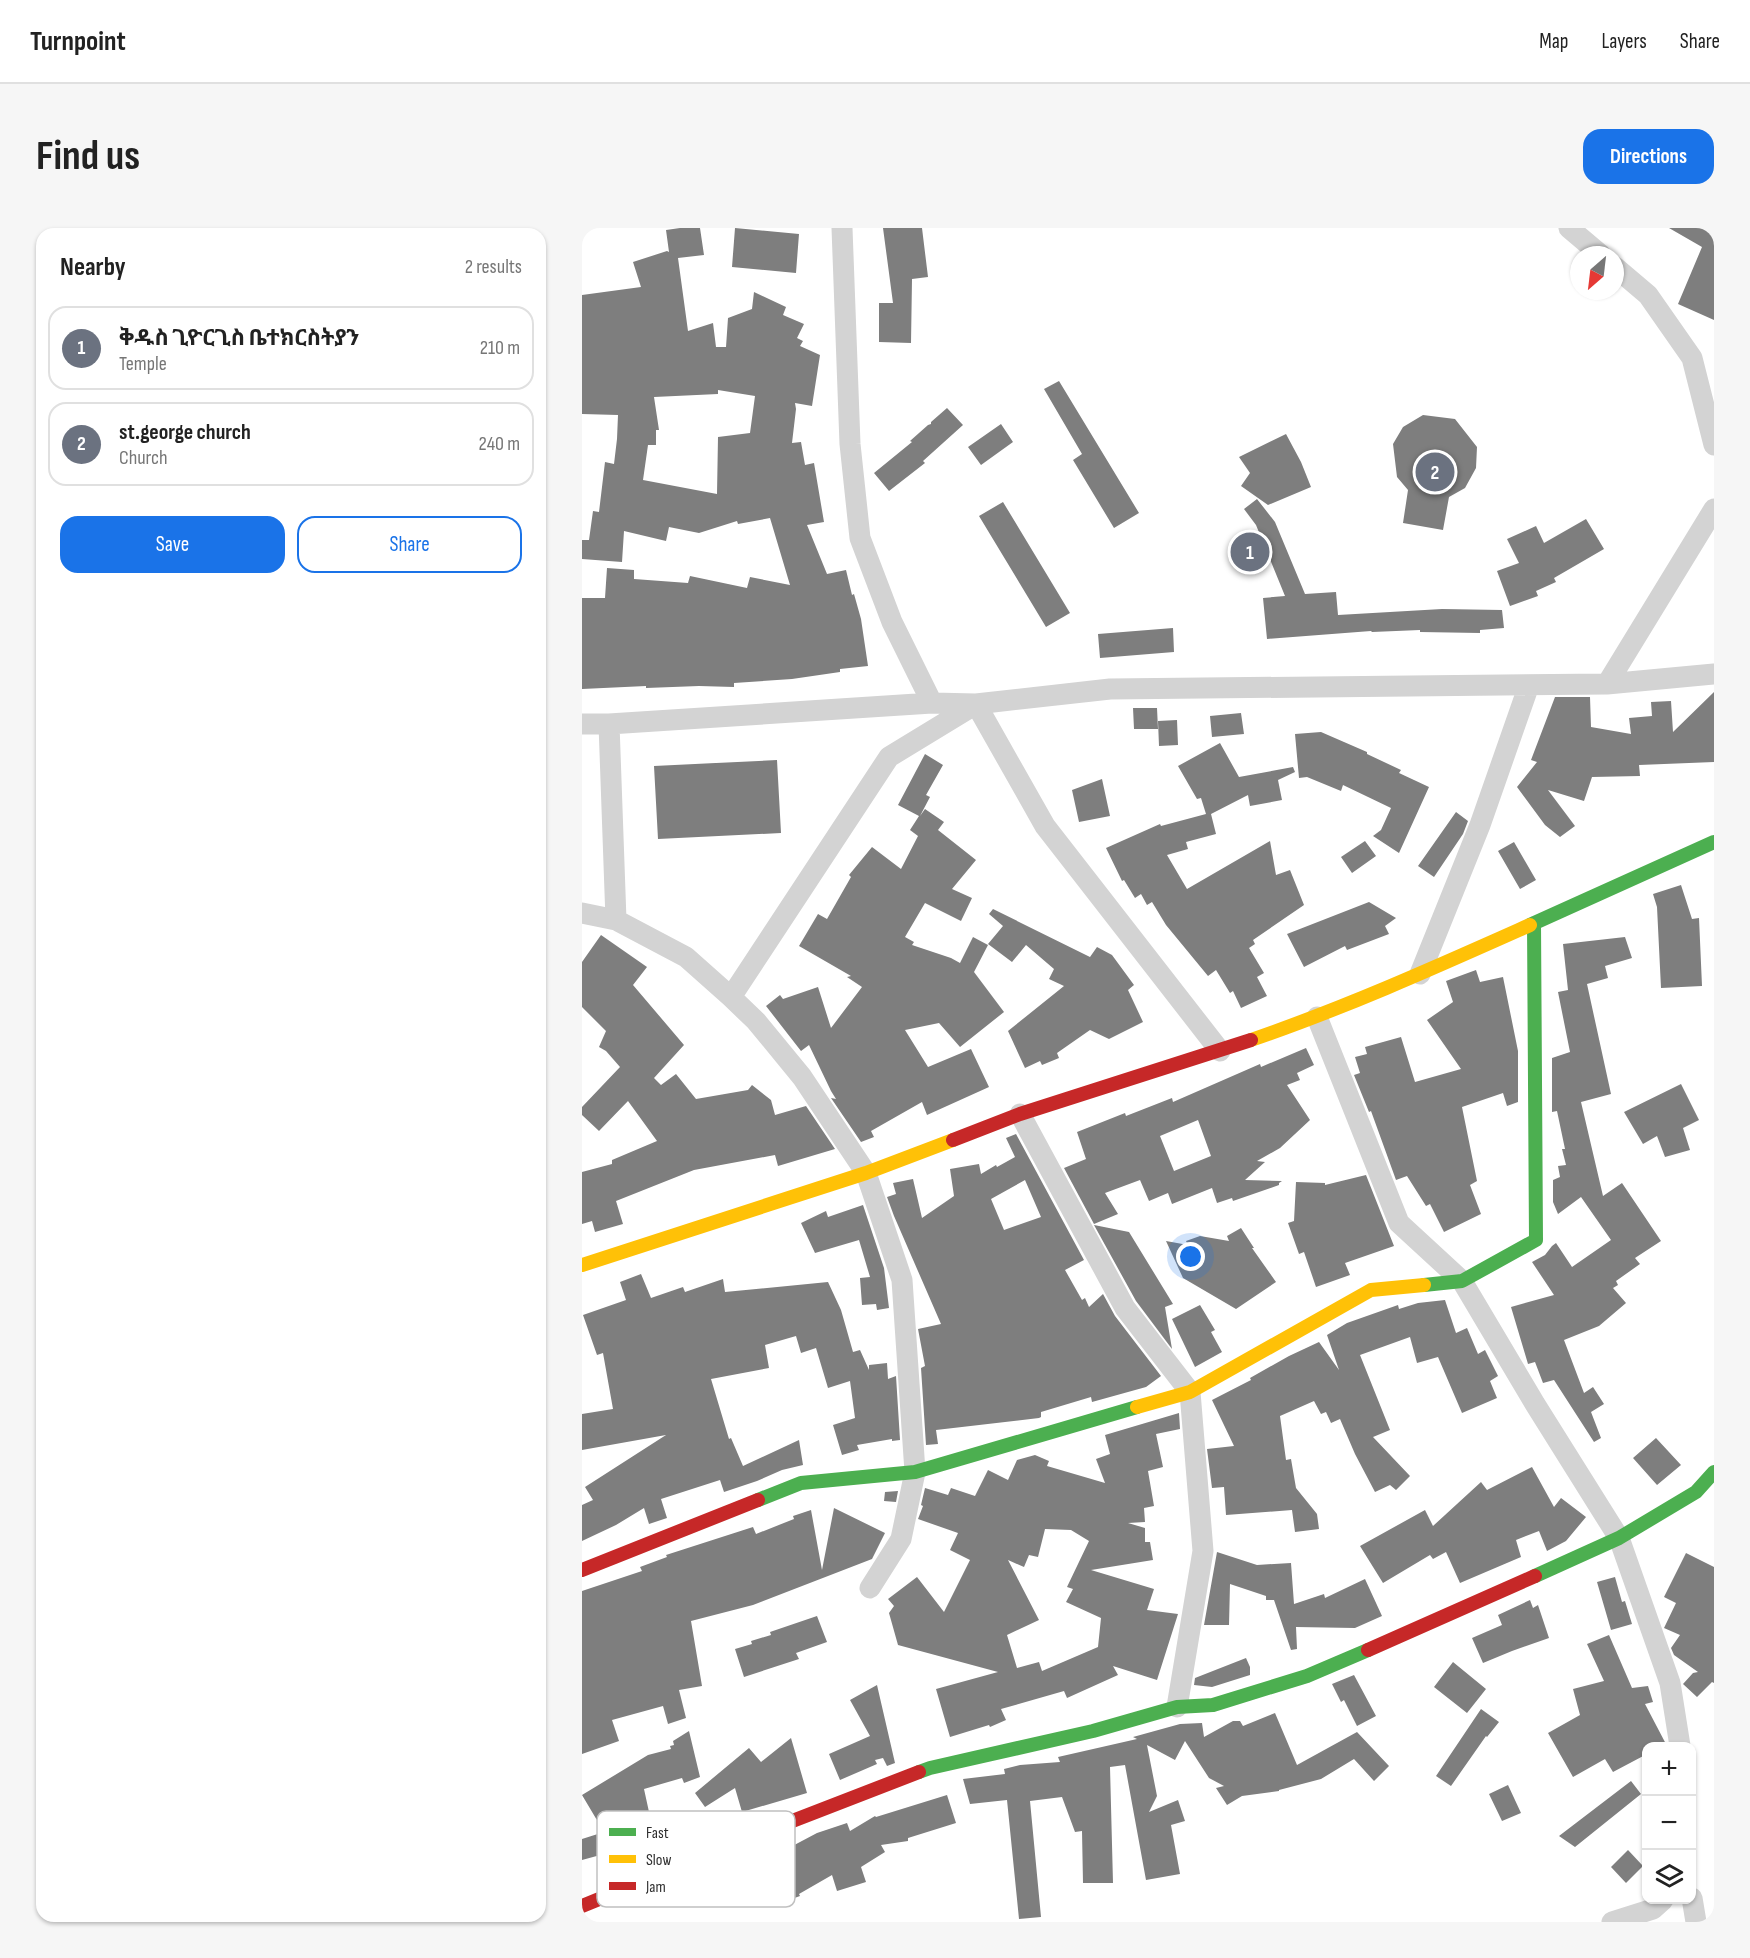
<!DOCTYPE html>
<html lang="en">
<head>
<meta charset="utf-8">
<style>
  :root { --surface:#fff; --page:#f6f6f6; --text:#222; --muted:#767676; --line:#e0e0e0; --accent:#1a73e8 }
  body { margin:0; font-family:"Sofia Sans Condensed","Noto Sans Ethiopic",sans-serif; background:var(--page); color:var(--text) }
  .controls { position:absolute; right:18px; bottom:18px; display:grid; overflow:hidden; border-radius:12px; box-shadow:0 2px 4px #0004 }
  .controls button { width:54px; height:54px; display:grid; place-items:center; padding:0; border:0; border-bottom:2px solid var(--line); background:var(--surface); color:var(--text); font:30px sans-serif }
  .compass { position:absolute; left:988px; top:18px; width:54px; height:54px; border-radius:50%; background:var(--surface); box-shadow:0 2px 4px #0004; rotate:208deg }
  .you { position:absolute; left:609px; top:1029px; width:21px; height:21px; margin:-15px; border:4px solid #fff; border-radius:50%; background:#1a73e8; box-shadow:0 0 0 9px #1a73e833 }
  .badge { display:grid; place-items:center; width:39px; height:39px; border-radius:50%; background:var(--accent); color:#fff; font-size:20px; font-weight:700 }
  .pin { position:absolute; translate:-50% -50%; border:3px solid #fff; box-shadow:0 2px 6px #0006 }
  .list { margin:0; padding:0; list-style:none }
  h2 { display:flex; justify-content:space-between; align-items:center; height:78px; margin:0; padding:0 24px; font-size:26px }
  h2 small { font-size:20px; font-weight:400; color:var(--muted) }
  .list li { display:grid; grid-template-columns:39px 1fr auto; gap:18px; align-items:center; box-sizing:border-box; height:84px; margin:0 12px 12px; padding:0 12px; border:2px solid var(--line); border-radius:18px }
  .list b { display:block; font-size:22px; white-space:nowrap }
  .list p { margin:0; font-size:20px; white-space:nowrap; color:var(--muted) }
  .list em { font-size:20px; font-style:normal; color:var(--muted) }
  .actions { display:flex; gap:12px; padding:18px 24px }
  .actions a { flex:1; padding:14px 0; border:2px solid var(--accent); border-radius:18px; text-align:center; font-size:21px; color:var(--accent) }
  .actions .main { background:var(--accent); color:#fff }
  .icon { flex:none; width:33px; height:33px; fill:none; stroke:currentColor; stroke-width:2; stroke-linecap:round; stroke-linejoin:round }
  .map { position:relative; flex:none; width:1132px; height:1694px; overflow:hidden; border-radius:18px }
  header { display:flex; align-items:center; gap:36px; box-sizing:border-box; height:84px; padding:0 30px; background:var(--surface); border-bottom:2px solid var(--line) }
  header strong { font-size:28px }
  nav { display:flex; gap:33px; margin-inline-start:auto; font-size:21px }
  .intro { display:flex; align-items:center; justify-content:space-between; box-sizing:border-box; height:144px; padding:0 36px }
  h1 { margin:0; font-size:42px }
  .button { padding:15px 27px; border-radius:18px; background:var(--accent); color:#fff; font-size:21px; font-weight:700 }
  main { display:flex; gap:36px; padding:0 36px }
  aside { flex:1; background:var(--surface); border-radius:18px; box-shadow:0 2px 4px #0004 }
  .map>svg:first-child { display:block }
  .building { fill:#7e7e7e; fill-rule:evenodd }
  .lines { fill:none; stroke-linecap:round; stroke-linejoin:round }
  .street { stroke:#d3d3d3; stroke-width:21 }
  .fast { stroke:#4caf50; stroke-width:14 }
  .slow { stroke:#ffc107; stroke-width:14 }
  .jam { stroke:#c62828; stroke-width:14 }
  .key { fill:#fff; stroke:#c0c0c0; stroke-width:1.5 }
  .key-label { font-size:16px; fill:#2e2e2e }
</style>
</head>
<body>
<header>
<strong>Turnpoint</strong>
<nav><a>Map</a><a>Layers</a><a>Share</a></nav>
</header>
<div class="intro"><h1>Find us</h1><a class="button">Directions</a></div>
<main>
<aside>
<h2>Nearby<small>2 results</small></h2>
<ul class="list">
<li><span class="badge" style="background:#6b7280">1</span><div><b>ቅዱስ ጊዮርጊስ ቤተክርስትያን</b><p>Temple</p></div><em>210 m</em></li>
<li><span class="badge" style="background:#6b7280">2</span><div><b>st.george church</b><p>Church</p></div><em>240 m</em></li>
</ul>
<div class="actions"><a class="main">Save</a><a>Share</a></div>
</aside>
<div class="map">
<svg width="1132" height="1694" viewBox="0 0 1132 1694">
  <rect width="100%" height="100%" fill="#fff"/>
  <!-- building -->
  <path class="building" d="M98,0H118L122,27L96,30L106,103L131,95L134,119H144L146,90L170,81L172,64L204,79L201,87L222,96L215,110L221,113L218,118L238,127L230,178L213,175L214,181L210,215L219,214L223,237L232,235L242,294L225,297L245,346L264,342L270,367L272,366L279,391L286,438L258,441V444L210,451L152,455V459L117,458L64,460V458L0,461V370H23L25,340L52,342V351L106,355L108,348L165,360L168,349L208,357L188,290L156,296L155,293L117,305L87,299L84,313L42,303L40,334L0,331V312H7L11,283L17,284L23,234L32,236L35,211L36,187L0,186V67L59,59L51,34L85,23L87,24L84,2ZM136,162L173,168L168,205L136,209L135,266L61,252L66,217H74V202H77L72,169L136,166Z
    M153,0L217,6L214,45L150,39Z
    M301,0H340L346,49L330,51L329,115L297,114V75H311Z
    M1087,0H1132V92L1096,76L1120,19Z
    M477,153L557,285L532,300L491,232L500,226L462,161Z
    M365,180L381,197L341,233L343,235L307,263L292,245L330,214L328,213L346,197L349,196V194Z
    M841,187L873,191L895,219L894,240L883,260L867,269L861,302L821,295L826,262L815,249L811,216L821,199Z
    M419,196L431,214L399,237L386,219Z
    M704,206L719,234L729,259L686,277L659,258L668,245L657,229Z
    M675,271L693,294L723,366L754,364L756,387L860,381L920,382L922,400L898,402V405L838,404V402L790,404L789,403L685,411L681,370L703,368L674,297L662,281Z
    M421,274L488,385L464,399L397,288Z
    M1004,291L1022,321L972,350L974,354L954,363L956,368L928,378L915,343L937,335L925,311L954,298L962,315Z
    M591,400L592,424L518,430L516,406Z
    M1132,464V534L1057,537L1058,548L1010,549L1002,573L966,562L993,598L978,609L963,597L935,559L955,534L949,532L973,469H1008L1009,499L1049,506L1047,490L1070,488L1069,474L1089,473L1091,504Z
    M551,480H575L576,501H552Z
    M659,485L662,506L630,509L628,488Z
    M595,492L596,517L577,518L576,493Z
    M739,504L785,524V526L819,542L817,545L847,559L817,625L791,608L799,602L809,580L761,557L759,563L725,549L717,550L713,506Z
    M638,515L657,549L711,539L713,544L696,552L700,572L668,578L666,567L629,586L634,606L604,614L606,621L585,627L605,661L688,613L694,647L708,642L722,677L671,712L673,716L667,720L682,745L675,749L685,768L659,780L651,763L648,765L634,742L626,748L584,697L570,674L565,677L559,666L553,670L542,652L540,653L524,620L578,596L579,598L624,586L619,570L615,571L596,538Z
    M343,526L361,537L344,567L348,569L338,588L343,581L362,594L356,602L394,632L370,661L390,670L379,693L343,675L323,709L332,714L330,717L369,730L378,735L391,709L406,717L392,744L422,784L378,819L357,795L323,802L346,839L389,821L407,859L345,887L340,874L289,903L292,909L279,914L249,870L254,871L249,863L227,817L219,823L184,778L198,767L201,771L236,759L249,800L280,759L265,749L269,748L217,718L236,686L245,691L269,649L267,647L290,619L319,641L336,608L328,602L337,588L316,577Z
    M195,532L199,605L76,611L72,538Z
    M520,551L528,588L497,594L490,562Z
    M874,584L886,593L881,606L852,649L836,638Z
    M783,613L794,628L770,645L759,629Z
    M932,614L954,652L938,661L916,623Z
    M1099,657L1110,691L1117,690L1120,758L1079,760L1075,679L1071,666Z
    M787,674L814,690L803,698L807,706L765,722L763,718L722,739L705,706Z
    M411,681L508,729L515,719L530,727L552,757L546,762L561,794L527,811L508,802L475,825L477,830L460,837L458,833L443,840L426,803L482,758L467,751L472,741L444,717L430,734L406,716L421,698L407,686Z
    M19,707L65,739L51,757L102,817L72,850L79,857L94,846L114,871L166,862L170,857L189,872L193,887L224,878L253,921L196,938L193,927L112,942L34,973L41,996L13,1004L10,993L0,996V944L30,936V932L75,913L46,873L17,903L0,887V879L38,839L24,823L17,819L24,803L0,779V734Z
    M1043,709L1050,730L1023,738L1026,750L1005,756L1029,866L999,874L1021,968L1040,955L1079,1013L1053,1030L1058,1036L1034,1053L1036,1057L1031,1060L1044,1075L1017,1098L982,1112L1002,1165L1011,1159L1022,1176L1009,1184L1019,1210L1012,1214L972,1152L961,1155L953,1134L946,1136L929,1079L972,1067L950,1034L963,1027L970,1018L974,1015L990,1039L1029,1012L999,969L976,986L971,974V952L978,949L976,938L984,937L980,921H983L975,883L970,884V830L988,824L976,764L986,762L981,716Z
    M894,742L898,754L921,749L936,823V874L925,878L921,865L880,879L895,953L888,957L899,986L862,1004L848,976L844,978L825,948L814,952L789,883L787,884L772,847L778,845L773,829L785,826L783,819L819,809L833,854L879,841L845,792L871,774L864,753Z
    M724,820L732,837L715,845L718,852L705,857L728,892L698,920L675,933L683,934L663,952L700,953L697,955V957L651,973L650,970L635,975L630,960L590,976L586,965L567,973L558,952L523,965L536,986L512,996L482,940L504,931L495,904L543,885L544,888L590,870L591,874L678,836L679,839ZM616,892L629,928L592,943L578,908Z
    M1099,856L1117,892L1101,900L1108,922L1083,929L1075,908L1061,916L1042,884Z
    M434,906L502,1032L483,1042L500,1072L503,1070L507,1079L521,1066L533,1088L579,1148L564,1159L510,1174L509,1169L459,1184V1189L457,1190L354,1202L356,1216L344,1217L339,1140L343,1138L336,1101L359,1096L312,988L305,969L314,966L311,955L331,951L340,990L372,968L368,941L397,936L399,946L414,937L415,939L433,929L424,910ZM443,952L459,989L422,1002L409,971Z
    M784,947L812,1018L763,1035L768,1047L734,1059L722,1024L717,1026L706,995L712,993L714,954L743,955V957Z
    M281,977L302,1040L307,1080L295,1082L294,1076L280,1077L278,1050L288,1049L277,1012L233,1025L219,995L244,983L246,989Z
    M512,997L547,1004L591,1076L583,1079L590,1121L554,1073Z
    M659,1000L672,1020H670L694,1054L654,1081L601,1050L584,1013L606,1017L604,1013L618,1008L647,1013L645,1008Z
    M59,1046L69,1070L101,1059L103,1064L141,1051L143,1064L246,1054L259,1082L271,1124L278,1122L287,1142V1137L305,1135L306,1151L314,1148L318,1212L310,1213V1211L275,1217L277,1222L260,1227L251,1197L273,1190L268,1153L246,1160L234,1120L219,1125L214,1108L183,1117L187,1140L129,1151L147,1211L149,1210L161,1238L217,1212L221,1237L200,1242L175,1253L142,1264L138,1252L79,1271L85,1290L67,1296L62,1280L34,1297L0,1313V1277L11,1272L3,1259L84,1207L0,1222V1186L31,1181L21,1125L15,1127L1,1087L44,1072L38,1054Z
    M863,1072L874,1105L885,1100L896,1126L903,1122L916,1148L908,1153L915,1170L880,1185L856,1129L835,1135L828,1109L778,1127L808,1202L791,1209L828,1248L814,1262L808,1257L793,1264L773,1226L758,1191L749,1195L744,1184L739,1186L732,1173L698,1188L704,1232L709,1231L714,1260L735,1286L737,1301L713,1304L710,1282L644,1287L642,1259L630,1260L625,1221L652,1218L630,1172L669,1152L668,1150L707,1128L737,1114L757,1142L745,1107L765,1095L816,1077L817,1081L836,1075Z
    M618,1077L633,1102L629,1104L640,1124L613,1139L590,1091Z
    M597,1185L598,1201L574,1206L581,1239L566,1243L572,1278L562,1280L563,1294L546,1295L563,1300V1314H568L571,1332L509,1342L572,1361L565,1382L596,1386L575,1452L531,1438L536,1447L485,1470L482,1463L419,1481L424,1492L408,1499L407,1497L368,1509L354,1461L416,1444L316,1417L307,1385L312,1378L306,1371L335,1349L362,1384L388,1332L368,1322L376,1305L336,1291L341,1278L339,1277L343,1260L366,1267L369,1260L393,1268L406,1242L426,1252L435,1232L453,1227L467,1233L465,1238L523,1255L514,1231L528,1226L523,1207ZM463,1301L489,1302L507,1313L485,1359L491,1361L484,1374L519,1390L516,1419L460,1443L457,1434L435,1440L425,1407L457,1392L426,1332L442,1339L447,1327L456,1329Z
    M1074,1210L1099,1237L1075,1257L1051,1230Z
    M950,1239L972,1279L979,1270L1004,1289L984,1313L965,1323L957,1303L934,1312L939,1329L878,1355L864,1324L851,1331L848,1327L801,1355L778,1318L843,1282L851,1298L899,1254L905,1262Z
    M316,1263L314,1274L302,1273L303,1264Z
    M252,1280L303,1305L290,1331L171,1377L109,1393L120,1458L97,1462L104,1490L86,1496L81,1478L30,1492L37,1513L0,1526V1363L60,1343L58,1339L85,1329L84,1327L171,1299L174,1306L212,1291L211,1288L229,1282L240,1342Z
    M635,1324L675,1337L709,1335L712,1376L742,1366L743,1370L783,1351L800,1388L773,1400L714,1399L715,1421L709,1422L692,1372H684V1368L648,1356L647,1397H622Z
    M1104,1325L1132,1339V1455L1130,1454L1115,1469L1101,1456L1111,1445L1116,1444L1092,1427L1089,1420L1098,1407L1082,1400L1094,1375L1082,1369Z
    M1033,1349L1040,1374L1043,1373L1050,1396L1029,1402L1015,1354Z
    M948,1372L951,1380L956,1377L967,1410L930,1423L901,1435L890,1410L920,1397L916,1387Z
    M235,1388L245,1414L214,1425L217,1431L162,1449L153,1421L170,1416L169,1413L189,1407L188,1404Z
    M1027,1407L1050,1460L1066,1458L1071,1474L1063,1476L1085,1518H1065V1526L1031,1544L1023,1531L991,1549L966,1505L998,1487L991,1461L1022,1453L1005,1416Z
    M664,1430L668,1439V1447L630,1459L612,1457L613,1450Z
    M871,1434L904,1461L885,1485L852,1459Z
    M772,1447L794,1488L775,1498L762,1472L759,1474L750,1456Z
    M295,1457L313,1535L305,1538L301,1530L293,1532L295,1536L258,1552L247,1526L288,1508L268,1472Z
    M899,1481L917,1494L905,1509L904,1508L869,1558L854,1548Z
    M693,1485L715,1537L775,1504L807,1538L792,1553L772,1531L739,1551L697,1562V1563L660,1568L645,1577L634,1560L642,1558L627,1550L603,1513L593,1532L565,1517L575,1568L567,1584L596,1572L603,1593L589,1597L598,1646L564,1652L543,1537L528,1539L531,1655H501L500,1603L493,1604L480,1569L448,1573L459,1689L437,1691L425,1572L388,1576L381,1551L423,1546L422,1541L438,1537L478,1534L476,1529L555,1511L551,1509L598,1496L620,1495L622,1509L651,1493H658L661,1498Z
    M107,1503L118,1549L102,1555L100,1550L62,1561L74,1616L34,1625L33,1623L0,1632V1611L22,1604L0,1567L66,1527L89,1521L88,1518L92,1517L91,1513Z
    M209,1510L225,1565L160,1584L153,1560L123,1579L113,1565L167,1520L179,1534Z
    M1049,1553L1059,1566L993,1619L977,1608Z
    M926,1557L939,1585L920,1593L907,1566Z
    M365,1567L374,1595L326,1610V1613L299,1617L303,1624L279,1639L284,1654L255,1663L250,1647L217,1666L218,1668L196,1676L178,1624L198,1616L201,1623L235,1605L265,1595L268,1603L293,1588L294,1589Z
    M1046,1622L1061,1638L1044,1655L1029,1639Z"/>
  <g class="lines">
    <!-- street -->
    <path class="street" d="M260,0L268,216L278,310L310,394L350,475
      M987,0L1019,27
      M1033,39L1066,67L1110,130L1132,217
      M1025,456L1132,281
      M0,496H27L350,475L394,476L528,461L1025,456L1132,446
      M27,496L34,692
      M0,685L34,692L104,729L149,769L174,793L220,849L284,945L320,1052L333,1244L319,1311L288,1360
      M838,746L898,597L947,457
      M149,769L307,529L394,476L463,598L638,823
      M735,789L817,995L880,1053L953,1176L1037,1310L1088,1455L1098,1518
      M438,886L543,1080L608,1164L621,1323L595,1479
      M1110,1670L1114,1694
      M1030,1694L1071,1681L1081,1672"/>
    <!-- fast -->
    <path class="fast" d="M948,697L1132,614
      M842,1057L880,1053L954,1012L952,695
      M176,1272L219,1255L333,1244L555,1179
      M953,1348L1037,1310L1114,1264L1132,1244
      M337,1544L348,1540L511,1503L595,1479L631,1477L725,1448L786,1422"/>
    <!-- slow -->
    <path class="slow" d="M669,812C765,779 856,738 948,697
      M0,1037L284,945L371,912
      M555,1179L608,1164L789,1062L842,1057"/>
    <!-- jam -->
    <path class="jam" d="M371,912L438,886L669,812
      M0,1342L176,1272
      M786,1422L953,1348
      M0,1678L159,1613L337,1544"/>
  </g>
  <!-- legend -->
  <rect x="15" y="1583" width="198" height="96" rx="9" class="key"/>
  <rect x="27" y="1600" width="27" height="8" fill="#4caf50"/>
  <rect x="27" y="1627" width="27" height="8" fill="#ffc107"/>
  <rect x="27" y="1654" width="27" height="8" fill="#c62828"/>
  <g class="key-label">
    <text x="64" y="1610">Fast</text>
    <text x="64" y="1637">Slow</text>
    <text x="64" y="1664">Jam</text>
  </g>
</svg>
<div class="controls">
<button>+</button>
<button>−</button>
<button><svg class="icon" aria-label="layers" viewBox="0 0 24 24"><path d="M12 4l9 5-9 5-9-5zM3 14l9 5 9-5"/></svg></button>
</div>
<svg class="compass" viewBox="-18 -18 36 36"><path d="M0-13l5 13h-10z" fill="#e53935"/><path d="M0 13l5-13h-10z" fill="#767676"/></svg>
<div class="you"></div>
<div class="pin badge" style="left:668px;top:324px;background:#6b7280">1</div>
<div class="pin badge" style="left:853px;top:244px;background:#6b7280">2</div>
</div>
</main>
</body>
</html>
